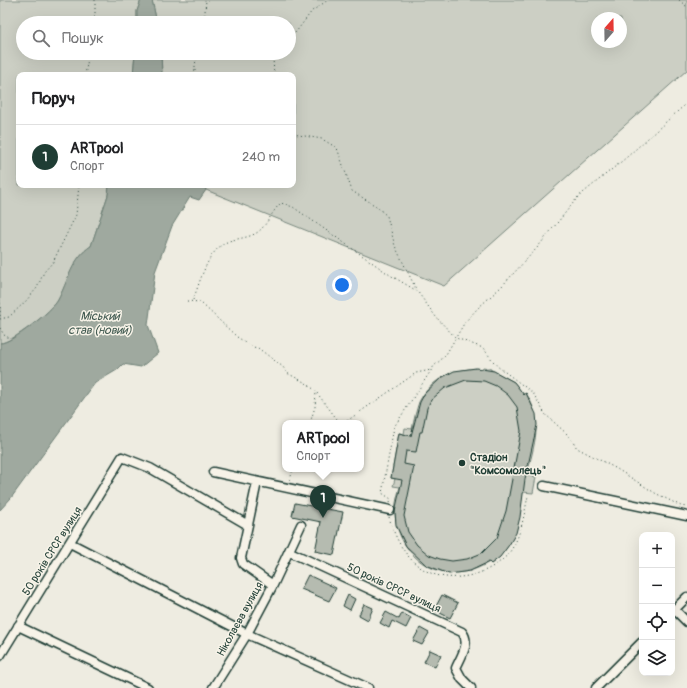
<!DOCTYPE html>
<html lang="uk">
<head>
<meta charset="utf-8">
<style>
  :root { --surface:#fff; --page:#f2f2f2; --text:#202124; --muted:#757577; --line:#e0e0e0; --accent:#1f3d34 }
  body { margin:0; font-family:Pangolin,sans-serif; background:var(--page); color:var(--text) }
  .controls { position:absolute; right:12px; bottom:12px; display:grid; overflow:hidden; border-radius:8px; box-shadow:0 4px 16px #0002 }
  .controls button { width:36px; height:36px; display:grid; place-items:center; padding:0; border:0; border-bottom:1px solid var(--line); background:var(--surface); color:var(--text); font:20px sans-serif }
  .compass { position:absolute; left:591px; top:12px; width:36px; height:36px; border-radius:50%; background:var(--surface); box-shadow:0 4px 16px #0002; rotate:20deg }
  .you { position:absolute; left:342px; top:285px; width:14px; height:14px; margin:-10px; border:3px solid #fff; border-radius:50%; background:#1a73e8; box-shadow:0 0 0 6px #1a73e833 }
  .badge { display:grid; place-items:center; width:26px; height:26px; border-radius:50%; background:var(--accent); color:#fff; font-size:13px; font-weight:700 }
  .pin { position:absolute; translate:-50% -33px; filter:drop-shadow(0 1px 2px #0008) }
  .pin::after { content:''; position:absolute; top:21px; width:14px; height:12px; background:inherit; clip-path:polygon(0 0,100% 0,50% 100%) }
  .popup { position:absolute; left:282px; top:420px; width:82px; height:52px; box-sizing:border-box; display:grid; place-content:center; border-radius:8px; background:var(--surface); filter:drop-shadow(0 1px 3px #0005); font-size:13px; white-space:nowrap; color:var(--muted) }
  .popup b { font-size:15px; color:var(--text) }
  .popup::after { content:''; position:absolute; left:50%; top:100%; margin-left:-8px; border:8px solid transparent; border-top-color:var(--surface) }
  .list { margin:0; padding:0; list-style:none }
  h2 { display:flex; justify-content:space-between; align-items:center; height:52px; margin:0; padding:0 16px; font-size:17px }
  h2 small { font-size:13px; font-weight:400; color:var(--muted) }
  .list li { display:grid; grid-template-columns:26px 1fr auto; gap:12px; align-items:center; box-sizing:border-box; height:64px; padding:0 16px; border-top:1px solid var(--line) }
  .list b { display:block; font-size:15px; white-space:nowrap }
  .list p { margin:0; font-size:13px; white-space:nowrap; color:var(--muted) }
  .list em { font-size:13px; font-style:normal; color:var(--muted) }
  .icon { flex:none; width:22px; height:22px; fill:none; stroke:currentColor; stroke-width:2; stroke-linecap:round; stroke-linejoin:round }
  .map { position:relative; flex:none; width:687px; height:688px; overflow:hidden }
  .search { position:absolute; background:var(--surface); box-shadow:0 4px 16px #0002; left:16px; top:16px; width:280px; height:44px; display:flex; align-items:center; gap:10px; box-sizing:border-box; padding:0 14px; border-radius:22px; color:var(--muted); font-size:15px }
  .panel { position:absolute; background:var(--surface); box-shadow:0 4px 16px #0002; left:16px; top:72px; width:280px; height:116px; border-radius:8px }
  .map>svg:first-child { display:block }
  .green { fill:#cccfc4; stroke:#76867c; fill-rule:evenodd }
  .water { fill:#9fa99f; stroke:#6c7e74 }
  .building { fill:#b5bbb0; stroke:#1f3d34; fill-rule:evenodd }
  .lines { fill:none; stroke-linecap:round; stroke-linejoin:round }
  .minor-casing { stroke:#1f3d34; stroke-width:11 }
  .path { stroke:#1f3d34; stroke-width:1; stroke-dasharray:1 3; stroke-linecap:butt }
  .minor { stroke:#f7f3e8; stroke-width:8 }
  .poi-dot { fill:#1f3d34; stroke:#f7f3e8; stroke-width:1.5 }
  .labels { text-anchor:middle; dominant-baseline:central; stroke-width:3; stroke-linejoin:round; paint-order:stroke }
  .poi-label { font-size:11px; font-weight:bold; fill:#1f3d34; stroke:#f7f3e8; text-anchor:start }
  .street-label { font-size:11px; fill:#1f3d34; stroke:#f7f3e8 }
  .water-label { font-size:12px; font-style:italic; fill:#3f584f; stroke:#f7f3e8 }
</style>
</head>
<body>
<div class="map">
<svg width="687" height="688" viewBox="0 0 687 688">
  <rect width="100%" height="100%" fill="#eeece1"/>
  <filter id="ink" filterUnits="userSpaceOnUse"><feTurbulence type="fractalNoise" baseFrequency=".025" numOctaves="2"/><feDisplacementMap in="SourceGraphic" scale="8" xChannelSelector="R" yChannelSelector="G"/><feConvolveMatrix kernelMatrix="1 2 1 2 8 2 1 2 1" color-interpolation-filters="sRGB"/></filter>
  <g filter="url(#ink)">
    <!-- green -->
    <path class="green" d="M0,0H141L137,11V23H23V53H135L133,75H19V185H109L108,195L91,246C72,258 68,282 58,300C53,310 10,344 0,343Z
      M152,0H687V70L444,286L206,190L203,185H293V75H162L161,53H289V23H157ZM597,18H621V42H597Z
      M483,367L490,368V369L514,382L523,394L526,393C544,421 534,444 527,475L536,477L533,493L523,492C518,522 517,544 491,564L489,562C453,586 408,568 397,526C393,513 396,500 400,487L393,486L395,479L391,478L399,433L404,434L405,428L412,429C414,420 416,410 419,402C431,378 457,367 482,369Z"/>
    <!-- water -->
    <path class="water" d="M141,0H152L157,23H137V11Z
      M135,53H161L162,75H133Z
      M109,185H203L206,190L199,200L190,197L172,226L155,272L148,325L158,353L141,367L123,364L117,370L95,383L11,498L0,510V343C11,344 53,310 58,300C68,281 72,258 91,246L108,195Z"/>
    <!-- building -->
    <path class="building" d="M476,368L494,371L514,382L524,395L526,393L536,414L537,425L525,479L520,517L516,533L509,545L500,557L491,564L489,562L470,571L449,574L426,565L406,546L396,525L395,512L402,480L391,478L399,433L411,436L420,402L425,393L441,378L454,371ZM466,380L484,381L496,386L508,395L517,407L521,431L506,511L497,538L482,553L467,559L452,561L440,559L429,555L417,545L408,532L404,516L414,466L404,464L406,451L416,452L420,432H422L427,408L431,400L445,388Z
      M295,503L343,512L334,555L315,551L321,522L292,516Z
      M308,575L336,588L329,601L301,589Z
      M348,595L355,599L350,610L343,606Z
      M442,595L458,603L450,618L434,610Z
      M364,604L373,608L368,620L359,615Z
      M386,612L399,619L402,613L411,618L406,628L392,621L389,628L380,623Z
      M420,628L429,633L422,645L413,641Z
      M430,650L441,655L435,667L424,662Z"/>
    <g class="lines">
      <!-- minor casing -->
      <g class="minor-casing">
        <path id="minor" d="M213,472L390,510
          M544,486L687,516
          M70,543L247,634L368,688
          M290,552L462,632C471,643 461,656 456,668L462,679L471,688
          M273,585L301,525
          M674,609L687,622
          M672,612L687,597
          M18,626L148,688
          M0,656L122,457L150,468L248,525
          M213,688L247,634L273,585L243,564L241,558L257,482
          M596,688L642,642"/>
      </g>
      <!-- path -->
      <path class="path" d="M95,0V23
        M679,0L687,7
        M204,23L206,0
        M289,38L296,32L312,11L328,0
        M85,75L89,53
        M195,75V64L199,53
        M274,75L273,58L275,53
        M293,134L322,139L337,148L352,191L376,206L387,216L395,246L416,289
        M193,300C201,280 207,250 229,241C239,238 249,238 258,232C268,224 272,211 281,203L293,207L390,275L417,291L436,317L456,338L483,348L497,366L533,393L545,414L567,434L577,448L617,469L655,493L681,506L687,507
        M187,301L200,302L237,337L253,347L258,348L283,367L287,373L306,383L316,391L315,407L310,423
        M0,303V316
        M0,319L9,317L25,302L37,288L44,272L53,262L76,215L79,185
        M0,328L4,335L11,339
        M317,393L340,423
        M344,423L416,373L431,370
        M290,480L293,469
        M390,502L391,499L382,493L394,427L434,366L445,356L465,322L478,308L501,287L537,248L578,197L627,157L687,103
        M389,517C401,561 430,587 476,574C488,570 501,563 509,553C521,537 524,515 528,496"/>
      <!-- minor -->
      <use href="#minor" class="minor"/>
    </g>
  </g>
  <!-- markers -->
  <circle class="poi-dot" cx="462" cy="463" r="4"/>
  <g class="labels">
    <!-- poi labels -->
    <g class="poi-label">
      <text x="470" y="457">Стадіон<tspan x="470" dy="13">"Комсомолець"</tspan></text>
    </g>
    <!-- street labels -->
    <g class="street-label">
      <text transform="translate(52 551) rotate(-58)">50 років СРСР вулиця</text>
      <text transform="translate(394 588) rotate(25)">50 років СРСР вулиця</text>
      <text transform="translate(240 619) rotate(-61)">Ніколаєва вулиця</text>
    </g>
    <!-- water labels -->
    <g class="water-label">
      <text x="100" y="316">Міський<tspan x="100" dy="14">став (новий)</tspan></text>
    </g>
  </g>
</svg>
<div class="controls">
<button>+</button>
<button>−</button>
<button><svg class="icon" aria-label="locate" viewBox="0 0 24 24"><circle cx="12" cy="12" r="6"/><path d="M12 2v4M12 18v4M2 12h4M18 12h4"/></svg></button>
<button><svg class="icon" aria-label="layers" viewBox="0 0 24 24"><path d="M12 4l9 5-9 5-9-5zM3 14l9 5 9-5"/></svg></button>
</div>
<svg class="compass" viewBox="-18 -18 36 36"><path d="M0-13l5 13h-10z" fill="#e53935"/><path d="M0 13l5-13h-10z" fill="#757577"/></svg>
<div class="you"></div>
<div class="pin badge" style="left:323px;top:518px">1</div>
<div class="popup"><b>ARTpool</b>Спорт</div>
<div class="search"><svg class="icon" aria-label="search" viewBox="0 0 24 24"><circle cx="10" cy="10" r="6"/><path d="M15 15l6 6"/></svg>Пошук</div>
<section class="panel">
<h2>Поруч<small></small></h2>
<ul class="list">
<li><span class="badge">1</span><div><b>ARTpool</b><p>Спорт</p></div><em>240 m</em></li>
</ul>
</section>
</div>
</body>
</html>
